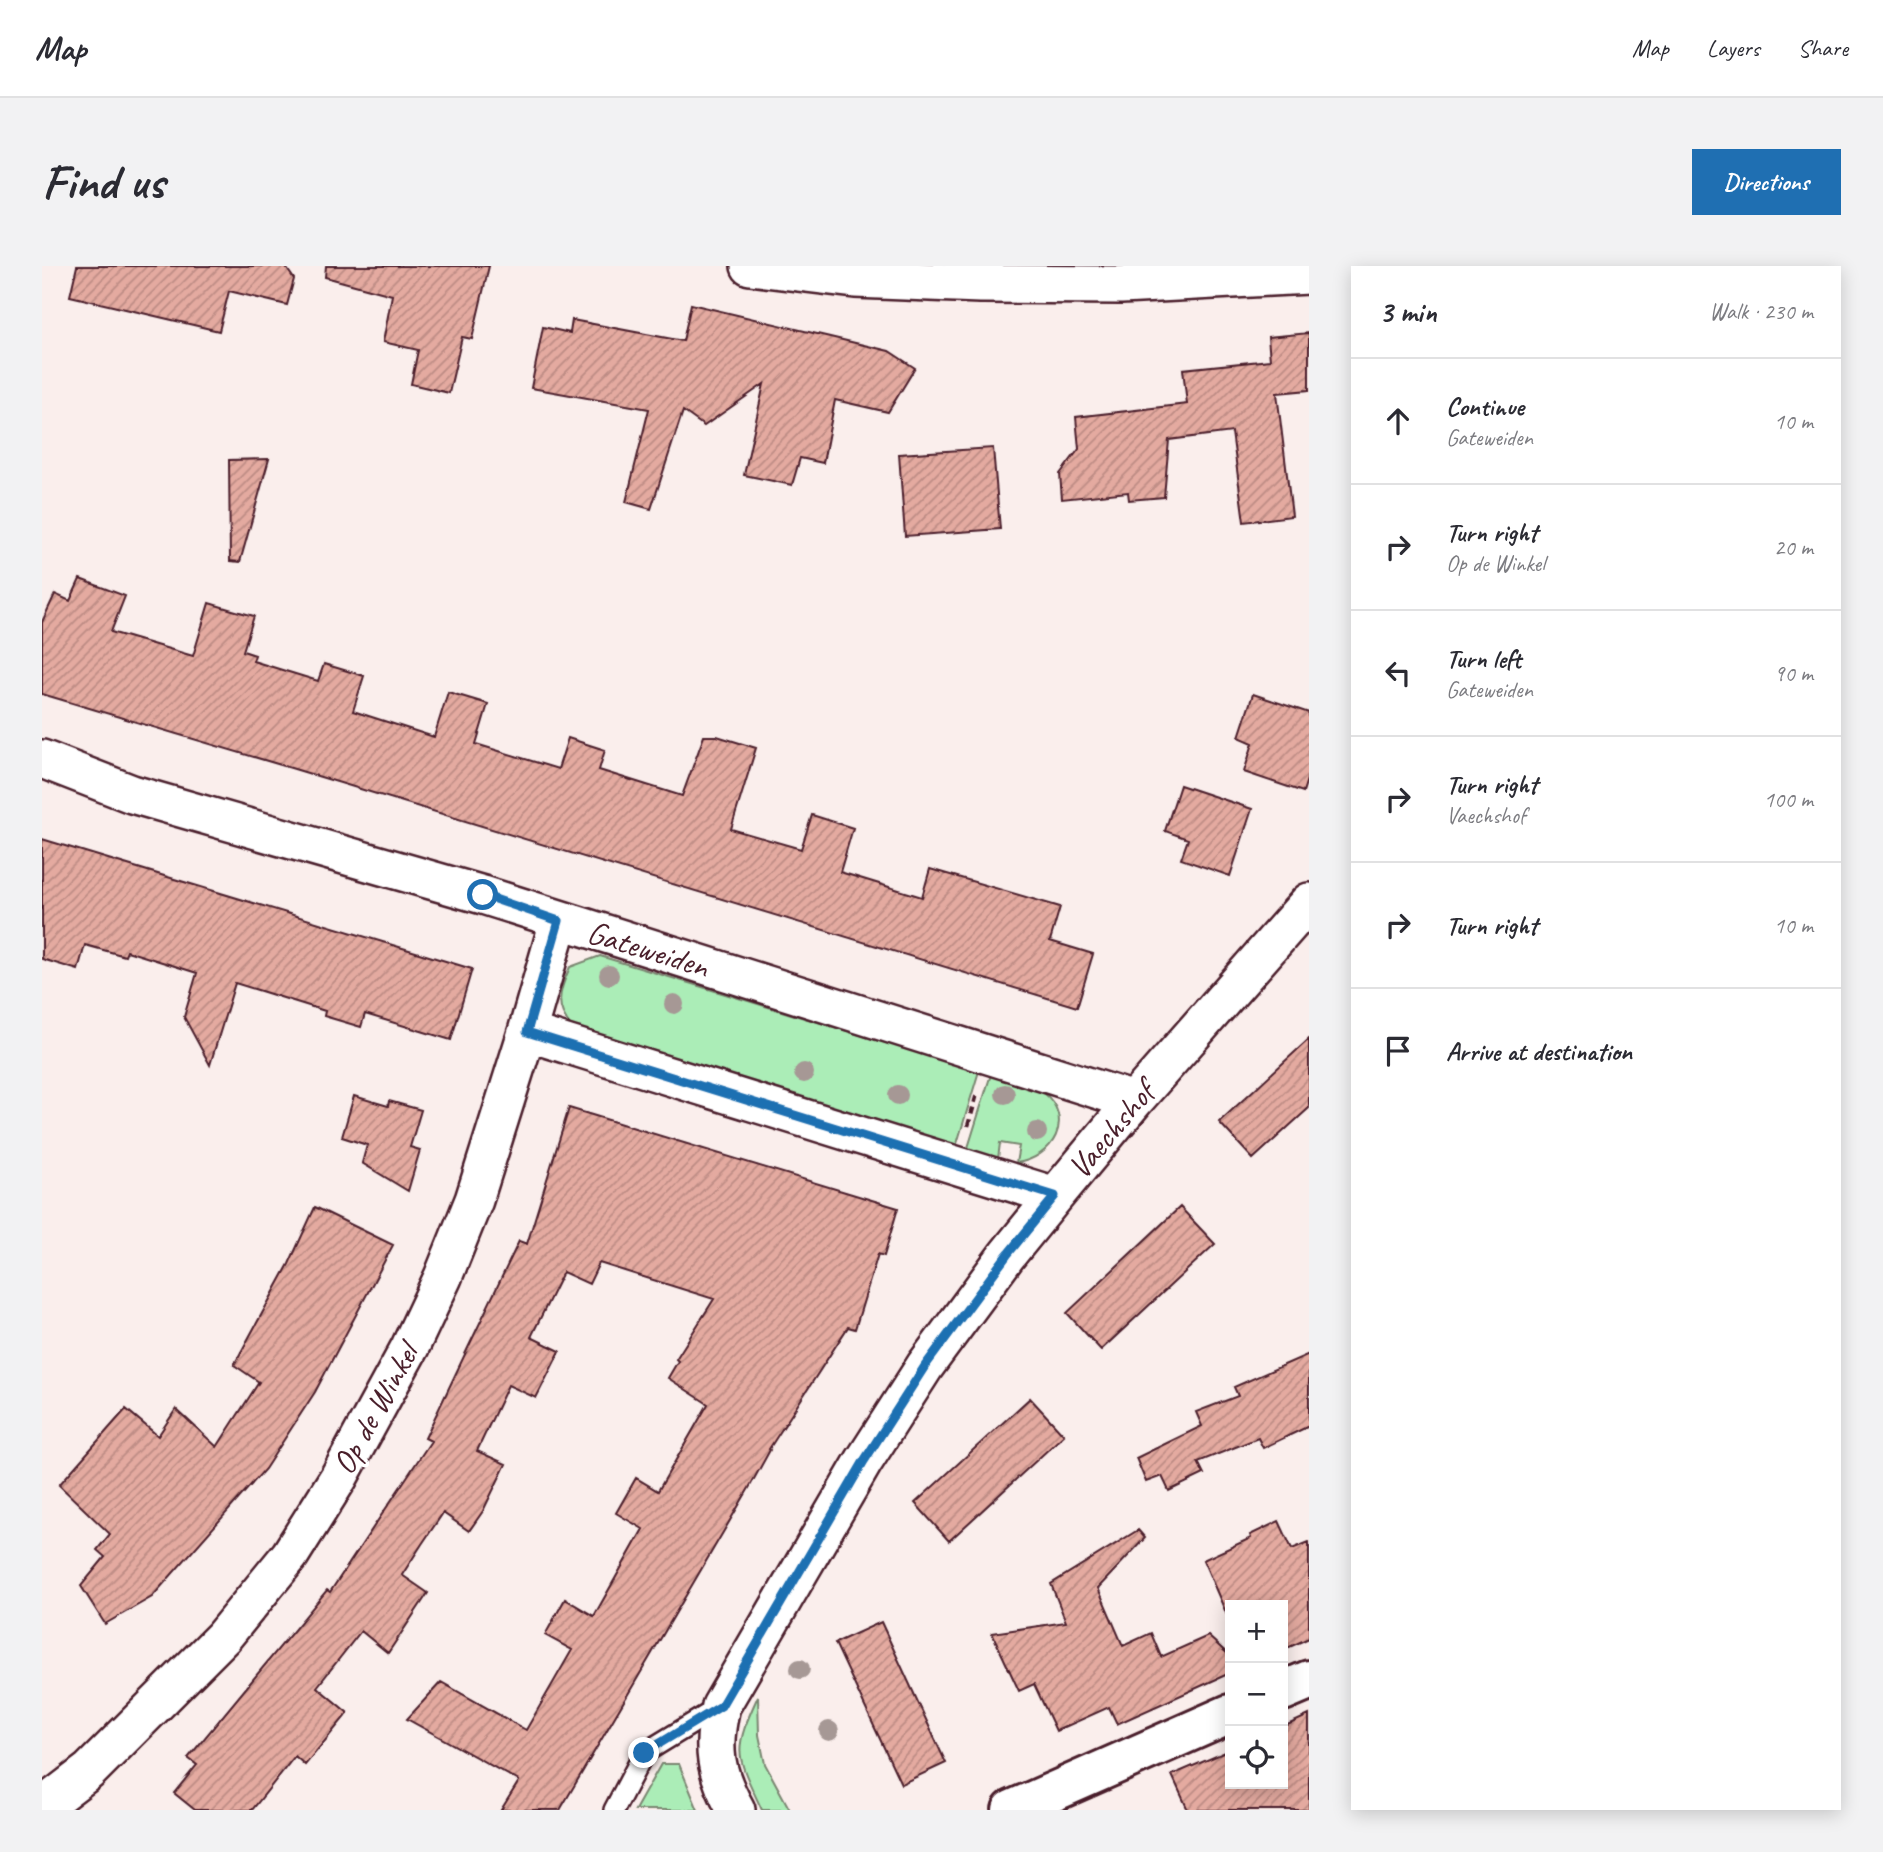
<!DOCTYPE html>
<html lang="en">
<head>
<meta charset="utf-8">
<style>
  :root { --surface:#fff; --page:#f2f2f3; --text:#2b2b33; --muted:#7c7c81; --line:#e1e1e2; --accent:#1f6fb2 }
  body { margin:0; font-family:Caveat,sans-serif; background:var(--page); color:var(--text) }
  .controls { position:absolute; right:21px; bottom:21px; display:grid; overflow:hidden; border-radius:0px; box-shadow:0 4px 18px #0003 }
  .controls button { width:63px; height:63px; display:grid; place-items:center; padding:0; border:0; border-bottom:2px solid var(--line); background:var(--surface); color:var(--text); font:35px sans-serif }
  .stop { position:absolute; width:21px; height:21px; margin:-16px; border:5px solid #1f6fb2; border-radius:50%; background:#fff }
  .stop.end { background:#1f6fb2; border-color:#fff; box-shadow:0 2px 7px #0008 }
  .list { margin:0; padding:0; list-style:none }
  h2 { display:flex; justify-content:space-between; align-items:center; height:91px; margin:0; padding:0 28px; font-size:30px }
  h2 small { font-size:23px; font-weight:400; color:var(--muted) }
  .list li { display:grid; grid-template-columns:46px 1fr auto; gap:21px; align-items:center; box-sizing:border-box; height:126px; padding:0 28px; border-top:2px solid var(--line) }
  .list b { display:block; font-size:26px; white-space:nowrap }
  .list p { margin:0; font-size:23px; white-space:nowrap; color:var(--muted) }
  .list em { font-size:23px; font-style:normal; color:var(--muted) }
  .icon { flex:none; width:38px; height:38px; fill:none; stroke:currentColor; stroke-width:2; stroke-linecap:round; stroke-linejoin:round }
  .map { position:relative; flex:none; width:1267px; height:1544px; overflow:hidden; border-radius:0px }
  header { display:flex; align-items:center; gap:42px; box-sizing:border-box; height:98px; padding:0 35px; background:var(--surface); border-bottom:2px solid var(--line) }
  header strong { font-size:33px }
  nav { display:flex; gap:38px; margin-inline-start:auto; font-size:24px }
  .intro { display:flex; align-items:center; justify-content:space-between; box-sizing:border-box; height:168px; padding:0 42px }
  h1 { margin:0; font-size:49px }
  .button { padding:18px 32px; border-radius:0px; background:var(--accent); color:#fff; font-size:24px; font-weight:700 }
  main { display:flex; gap:42px; padding:0 42px }
  aside { flex:1; background:var(--surface); border-radius:0px; box-shadow:0 4px 18px #0003 }
  .map>svg:first-child { display:block }
  .grass { fill:#abedb7; stroke:#7a8671; stroke-width:2 }
  .building { fill:url(#building-hatch); stroke:#4a1f2b; stroke-width:2 }
  .lines { fill:none; stroke-linecap:round; stroke-linejoin:round }
  .lane-casing { stroke:#4a1f2b; stroke-width:24 }
  .street-casing { stroke:#4a1f2b; stroke-width:42 }
  .secondary-casing { stroke:#4a1f2b; stroke-width:44 }
  .path { stroke:#4a1f2b; stroke-width:4.5; stroke-dasharray:7 5; stroke-linecap:butt }
  .lane { stroke:#fff; stroke-width:19 }
  .street { stroke:#fff; stroke-width:37 }
  .secondary { stroke:#fff; stroke-width:38 }
  .tree { fill:#a69895 }
  .route { stroke:#1f6fb2; stroke-width:9 }
  .labels { text-anchor:middle; dominant-baseline:central; stroke-width:7; stroke-linejoin:round; paint-order:stroke }
  .street-label { font-size:33px; fill:#4a1f2b; stroke:#fff }
</style>
</head>
<body>
<header>
<strong>Map</strong>
<nav><a>Map</a><a>Layers</a><a>Share</a></nav>
</header>
<div class="intro"><h1>Find us</h1><a class="button">Directions</a></div>
<main>
<div class="map">
<svg width="1267" height="1544" viewBox="0 0 1267 1544">
  <defs>
    <pattern id="building-hatch" width="6" height="6" patternUnits="userSpaceOnUse" patternTransform="scale(1.75)"><rect width="6" height="6" fill="#e4aaa0"/><path d="M-1 1l2-2M0 6l6-6M5 7l2-2" fill="none" stroke="#bb8a83"/></pattern>
  </defs>
  <rect width="100%" height="100%" fill="#faeeec"/>
  <filter id="ink" filterUnits="userSpaceOnUse"><feTurbulence type="fractalNoise" baseFrequency=".0143" numOctaves="2"/><feDisplacementMap in="SourceGraphic" scale="14" xChannelSelector="R" yChannelSelector="G"/><feConvolveMatrix kernelMatrix="1 2 1 2 8 2 1 2 1" color-interpolation-filters="sRGB"/></filter>
  <g filter="url(#ink)">
    <!-- grass -->
    <path class="grass" d="M558,690L937,805L914,881L533,764C511,743 517,725 528,701Z
      M949,808C964,813 989,816 1001,826C1034,853 1011,892 974,897L977,880L958,877L956,893L925,885Z
      M716,1430L717,1469L723,1498L748,1544H720C694,1488 690,1487 716,1430Z
      M619,1498H637L656,1544H593Z"/>
    <!-- building -->
    <path class="building" d="M35,0H243L252,13L245,39L187,25L177,65L28,30Z
      M284,0H447L430,73L420,71L407,127L369,118L376,84L341,76L350,29L283,11Z
      M649,38L847,85L873,102L846,146L793,134L781,197L758,192L750,219L702,209L722,118L662,160L641,145L609,243L584,236L607,143L489,122L501,61L528,67L530,54L641,75Z
      M1267,67V124L1235,127L1250,250L1202,256L1190,166L1127,174L1122,231L1087,234L1086,226L1020,233L1018,208L1037,183L1034,151L1145,138L1141,103L1228,94L1226,71Z
      M951,182L958,263L863,270L857,188Z
      M227,193L198,296L188,295L187,194Z
      M38,313L83,330L69,366L151,390L167,337L187,343L212,350L201,385L213,389L211,395L276,415L282,398L322,410L311,445L392,471L406,426L446,438L434,478L516,503L526,472L563,484L557,504L640,530L662,470H675L714,482L689,563L759,583L770,549L811,562L798,606L880,631L888,603L1018,641L1008,675L1051,688L1035,741L249,502L0,428V356L13,328L28,335Z
      M1211,428L1267,447V507L1261,526L1202,506L1211,477L1197,471Z
      M1138,519L1210,543L1188,610L1139,593L1146,573L1123,565Z
      M0,573L430,703L409,774L323,748L319,761L282,750L283,745L193,717L168,799L142,751L155,707L85,685L83,690L43,679L36,704L0,693Z
      M1267,773V842L1211,893L1177,856Z
      M312,830L346,840L347,835L379,844L368,881L378,884L366,925L320,897L325,879L300,871Z
      M527,842L856,942L842,990L836,988L813,1063L806,1061L727,1183L728,1184L707,1222L518,1544H459L477,1515L365,1453L399,1416L484,1464L530,1384L503,1369L523,1333L552,1350L601,1263L574,1247L594,1212L616,1225L666,1138L626,1112L636,1095L634,1093L672,1033L557,997L547,1018L521,1006L489,1071L518,1085L494,1132L466,1119L435,1185L464,1198L441,1245L427,1265L401,1247L380,1278L360,1309L386,1327L346,1387L319,1365L275,1421L306,1447L263,1499L253,1490L210,1544H153L132,1527L155,1499L146,1492L285,1324L288,1326L389,1175L383,1172L477,975L485,978Z
      M273,941L351,979L273,1126L223,1203L110,1331L63,1358L39,1320L63,1291L55,1284L68,1268L17,1219L84,1143L116,1170L134,1143L175,1181L217,1116L192,1099L247,998Z
      M1138,941L1173,978L1059,1084L1025,1047Z
      M1267,1088V1160L1221,1182L1216,1172L1156,1196L1162,1208L1127,1225L1120,1210L1104,1216L1094,1192L1160,1160L1154,1146L1196,1130L1192,1121Z
      M988,1132L1022,1169L907,1275L873,1237Z
      M1237,1255L1250,1283L1267,1276V1372L1241,1384V1339H1188V1356L1161,1294L1209,1272L1208,1269Z
      M1096,1264L1103,1272L1056,1322L1081,1380L1109,1367L1119,1391L1166,1370L1188,1390V1407L1075,1458L1067,1441L1014,1465L992,1418L977,1425L950,1367L1024,1356L1009,1318Z
      M839,1356L904,1497L859,1518L793,1377Z
      M1267,1449V1544H1146L1130,1509L1188,1484V1518H1241V1461Z"/>
    <g class="lines">
      <!-- lane casing -->
      <g class="lane-casing">
        <path id="lane" d="M572,1544L602,1487L679,1440"/>
      </g>
      <!-- street casing -->
      <g class="street-casing">
        <path id="street" d="M708,0L813,13L938,18L1079,19L1267,9
          M0,493L90,528L441,629L1092,835
          M485,766L1013,930
          M0,1541L47,1505L181,1371L248,1289L297,1211L368,1081L401,1011L432,934L485,766L517,655
          M694,1544C673,1506 669,1483 679,1440L822,1195L883,1100L965,989L1013,930L1092,835L1267,636"/>
      </g>
      <!-- secondary casing -->
      <g class="secondary-casing">
        <path id="secondary" d="M1241,1425L1267,1414
          M970,1544L1188,1448"/>
      </g>
      <!-- path -->
      <path class="path" d="M926,860L935,828"/>
      <!-- lane -->
      <use href="#lane" class="lane"/>
      <!-- street -->
      <use href="#street" class="street"/>
      <!-- secondary -->
      <use href="#secondary" class="secondary"/>
    </g>
    <!-- trees -->
    <g class="tree">
      <circle cx="567" cy="709" r="10"/>
      <circle cx="632" cy="738" r="10"/>
      <circle cx="762" cy="807" r="10"/>
      <circle cx="963" cy="828" r="10"/>
      <circle cx="856" cy="829" r="10"/>
      <circle cx="995" cy="866" r="10"/>
      <circle cx="758" cy="1403" r="10"/>
      <circle cx="787" cy="1465" r="10"/>
    </g>
  </g>
  <g class="lines" filter="url(#ink)">
    <!-- route -->
    <path class="route" d="M441,629L517,655L485,766L1013,930L965,989L883,1100L822,1195L679,1440L602,1487"/>
  </g>
  <g class="labels">
    <!-- street labels -->
    <g class="street-label">
      <text transform="translate(606 683) rotate(17)">Gateweiden</text>
      <text transform="translate(1069 864) rotate(-50)">Vaechshof</text>
      <text transform="translate(333 1143) rotate(-61)">Op de Winkel</text>
    </g>
  </g>
</svg>
<div class="controls">
<button>+</button>
<button>−</button>
<button><svg class="icon" aria-label="locate" viewBox="0 0 24 24"><circle cx="12" cy="12" r="6"/><path d="M12 2v4M12 18v4M2 12h4M18 12h4"/></svg></button>
</div>
<div class="stop" style="left:441px;top:629px"></div>
<div class="stop end" style="left:602px;top:1487px"></div>
</div>
<aside>
<h2>3 min<small>Walk · 230 m</small></h2>
<ul class="list">
<li><svg class="icon" aria-label="ahead" viewBox="0 0 24 24"><path d="M12 20V5M6 11l6-6 6 6"/></svg><div><b>Continue</b><p>Gateweiden</p></div><em>10 m</em></li>
<li><svg class="icon" aria-label="right" viewBox="0 0 24 24"><path d="M7 20v-9h11M14 6l5 5-5 5"/></svg><div><b>Turn right</b><p>Op de Winkel</p></div><em>20 m</em></li>
<li><svg class="icon" aria-label="left" viewBox="0 0 24 24"><path d="M17 20v-9H6M10 6l-5 5 5 5"/></svg><div><b>Turn left</b><p>Gateweiden</p></div><em>90 m</em></li>
<li><svg class="icon" aria-label="right" viewBox="0 0 24 24"><path d="M7 20v-9h11M14 6l5 5-5 5"/></svg><div><b>Turn right</b><p>Vaechshof</p></div><em>100 m</em></li>
<li><svg class="icon" aria-label="right" viewBox="0 0 24 24"><path d="M7 20v-9h11M14 6l5 5-5 5"/></svg><div><b>Turn right</b></div><em>10 m</em></li>
<li><svg class="icon" aria-label="arrive" viewBox="0 0 24 24"><path d="M6 21V4h12l-3 4 3 4H6"/></svg><div><b>Arrive at destination</b></div></li>
</ul>
</aside>
</main>
</body>
</html>
